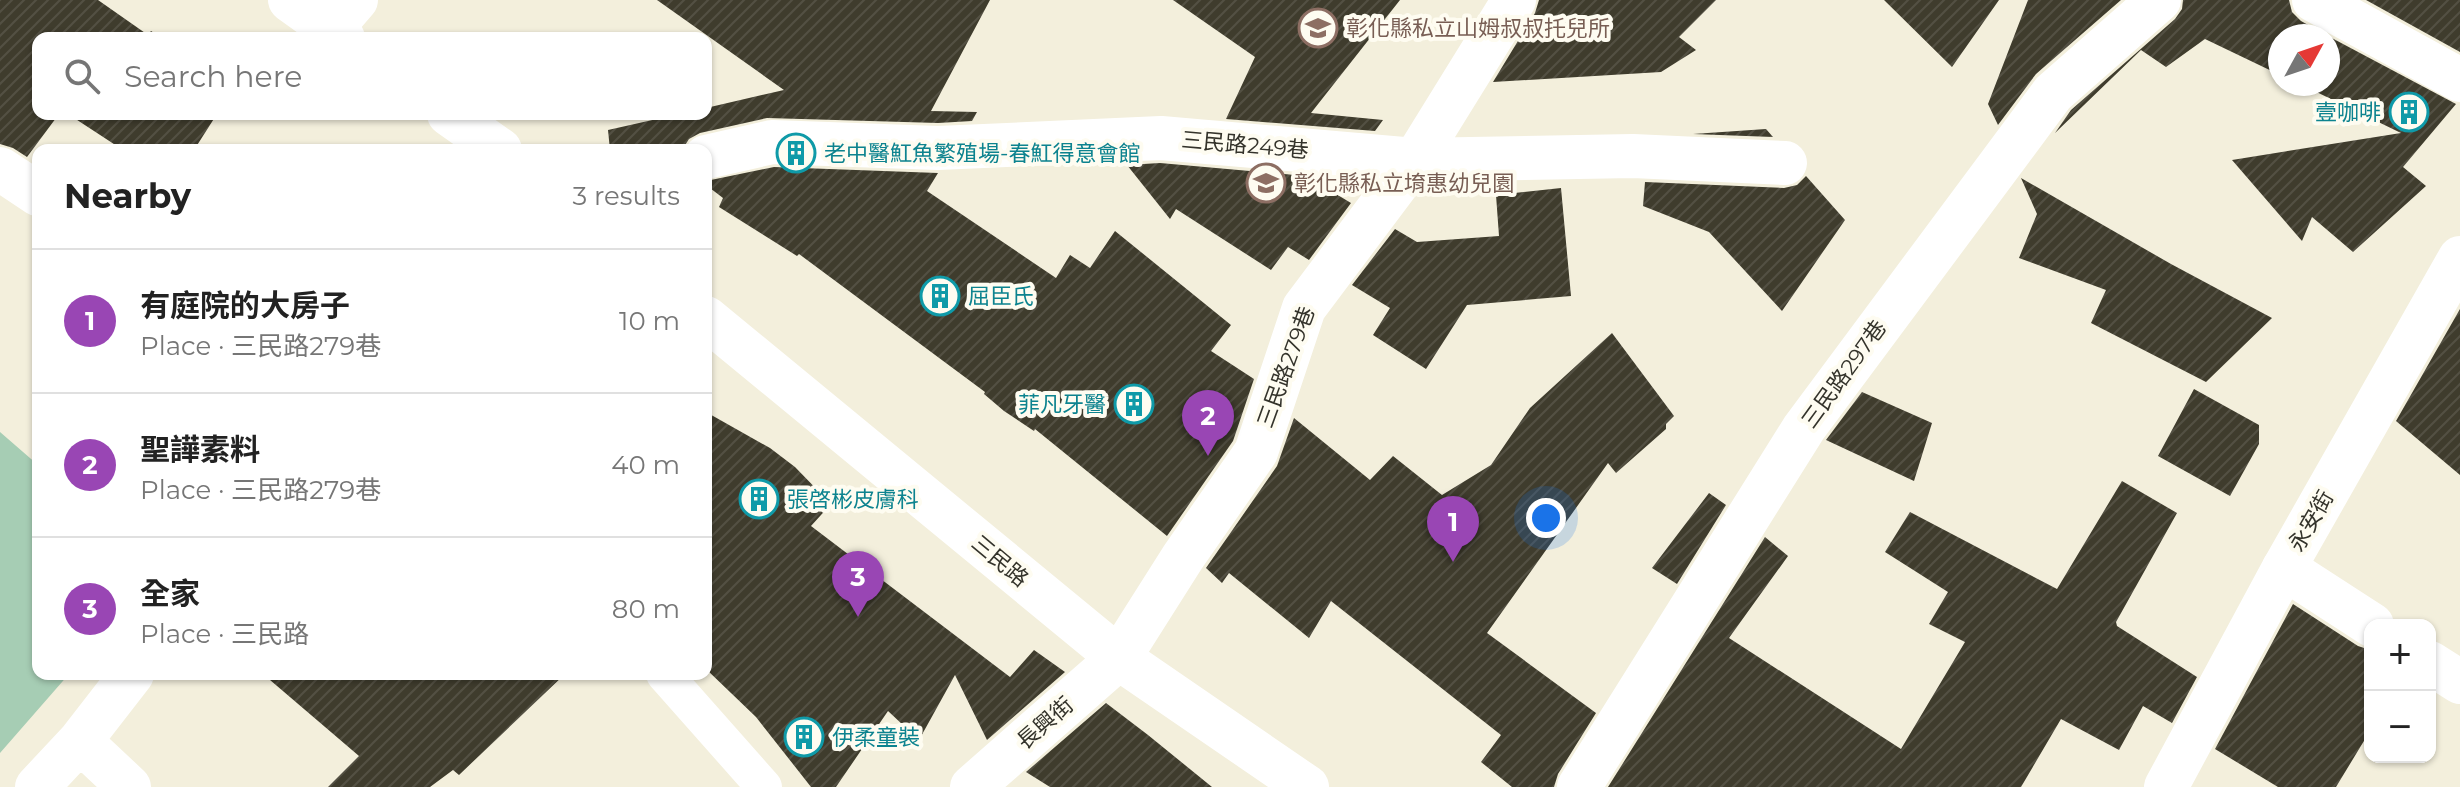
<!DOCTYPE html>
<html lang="en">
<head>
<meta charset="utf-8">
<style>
  :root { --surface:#fff; --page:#f2f2f2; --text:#222; --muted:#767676; --line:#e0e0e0; --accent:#9946b4 }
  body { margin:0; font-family:Montserrat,"Noto Sans TC",sans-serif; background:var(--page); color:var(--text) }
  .controls { position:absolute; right:24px; bottom:24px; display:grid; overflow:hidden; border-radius:16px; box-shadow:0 2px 6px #0004 }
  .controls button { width:72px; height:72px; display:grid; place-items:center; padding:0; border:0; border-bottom:2px solid var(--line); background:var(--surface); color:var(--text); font:40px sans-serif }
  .compass { position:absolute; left:2268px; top:24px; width:72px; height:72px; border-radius:50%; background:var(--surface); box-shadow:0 2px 6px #0004; rotate:50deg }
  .you { position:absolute; left:1546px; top:518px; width:28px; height:28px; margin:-20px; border:6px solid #fff; border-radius:50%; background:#1a73e8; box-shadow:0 0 0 12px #1a73e833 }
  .badge { display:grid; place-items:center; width:52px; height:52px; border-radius:50%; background:var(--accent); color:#fff; font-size:26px; font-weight:700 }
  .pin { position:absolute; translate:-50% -66px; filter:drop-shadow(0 2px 4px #0008) }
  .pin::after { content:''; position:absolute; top:42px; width:28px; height:24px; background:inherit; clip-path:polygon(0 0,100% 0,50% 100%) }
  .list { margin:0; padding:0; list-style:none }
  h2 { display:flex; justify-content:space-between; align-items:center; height:104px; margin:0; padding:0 32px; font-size:34px }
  h2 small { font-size:26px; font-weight:400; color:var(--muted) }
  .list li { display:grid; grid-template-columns:52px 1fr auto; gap:24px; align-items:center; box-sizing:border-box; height:144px; padding:0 32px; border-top:2px solid var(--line) }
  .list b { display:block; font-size:30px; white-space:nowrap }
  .list p { margin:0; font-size:26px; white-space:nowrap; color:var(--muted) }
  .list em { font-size:26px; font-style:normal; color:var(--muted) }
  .icon { flex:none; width:44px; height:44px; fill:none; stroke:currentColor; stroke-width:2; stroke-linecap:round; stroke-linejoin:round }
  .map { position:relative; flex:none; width:2460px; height:787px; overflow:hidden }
  .search { position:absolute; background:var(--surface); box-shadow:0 2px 6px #0004; left:32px; top:32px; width:680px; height:88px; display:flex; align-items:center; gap:20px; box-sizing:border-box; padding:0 28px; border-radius:16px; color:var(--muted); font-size:30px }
  .panel { position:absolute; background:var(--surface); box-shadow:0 2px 6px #0004; left:32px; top:144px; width:680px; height:536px; border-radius:16px }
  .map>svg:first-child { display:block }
  .pitch { fill:#a6cdb4 }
  .building { fill:url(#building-hatch) }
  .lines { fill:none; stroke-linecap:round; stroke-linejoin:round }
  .lane { stroke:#fff; stroke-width:36 }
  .street { stroke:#fff; stroke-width:44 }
  .secondary { stroke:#fff; stroke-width:44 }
  .labels { text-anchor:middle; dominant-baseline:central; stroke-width:8; stroke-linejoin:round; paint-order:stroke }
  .education-label { font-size:22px; fill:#785e54; stroke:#fefcf1; text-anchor:start }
  .culture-label { font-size:22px; fill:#0d838f; stroke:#fefcf1; text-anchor:start }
  .street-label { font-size:22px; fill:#34332b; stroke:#fefcf1 }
</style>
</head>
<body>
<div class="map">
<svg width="2460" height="787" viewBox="0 0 2460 787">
  <defs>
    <pattern id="building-hatch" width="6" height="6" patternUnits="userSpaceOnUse" patternTransform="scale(2)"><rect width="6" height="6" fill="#3f3c2d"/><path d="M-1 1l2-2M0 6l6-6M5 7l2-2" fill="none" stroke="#535043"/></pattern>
  </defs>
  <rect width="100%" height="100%" fill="#f3efdc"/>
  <!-- pitch -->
  <path class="pitch" d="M0,432L38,465V674H69L0,753Z"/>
  <!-- building -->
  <path class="building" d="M0,0H98L148,35L151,31L162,38H38V114H59L27,157L13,148L0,144Z
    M657,0H990L931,111L977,112L972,121L938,123L767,118L700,133L689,139L682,150H610L608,130L679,114H706V108L784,90Z
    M1173,0H1400L1311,113L1383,120L1375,131L1226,119L1255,57Z
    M1539,0H1716L1679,37L1696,50L1661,72L1493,82L1535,13Z
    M1884,0H1999L1952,67Z
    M2028,0H2121L2036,74L1998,125L1988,104Z
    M2183,0H2289L2292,12L2301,21L2328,36H2280V75L2205,39L2166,67L2141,50L2055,133L2071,110L2175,19L2182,9Z
    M2366,0H2460V52Z
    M2328,36L2456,104L2403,167L2426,186L2353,252L2312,217L2302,241L2232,160L2401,133L2300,84H2328Z
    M68,114H217L194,150H123Z
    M1766,129L1773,137L1693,134Z
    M1160,163L1340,179L1331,191L1351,203L1309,260L1288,247L1271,270L1176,209L1170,219L1127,165Z
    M774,167L938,173L927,191L1056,278L1070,255L1090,268L1115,231L1231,325L1211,351L1254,379L1233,441L1167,536L1035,429L1034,431L1004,411L984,394L985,392L799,254L797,256L719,207L723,198L706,185V181Z
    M1806,176L1845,220L1782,311L1709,232L1643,206L1645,182L1784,188L1797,185Z
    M2021,178L2171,264L2272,318L2206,382L2091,323L2106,290L2019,258L2037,214Z
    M1561,188L1571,296L1467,305L1426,369L1373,335L1390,308L1352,285L1395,229L1417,242L1499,236L1496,195Z
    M2460,309V475L2396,421Z
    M1612,333L1674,416L1666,424V429L1616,473L1608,463L1487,633L1596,713L1558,774L1554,787H1512L1481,762L1501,735L1331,601L1309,638L1229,573L1222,583L1206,568L1277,466L1294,418L1370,480L1393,456L1442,495L1491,465L1530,408Z
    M2194,389L2259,425V444L2230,496L2158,456Z
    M1862,392L1932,423L1914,481L1826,440Z
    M706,412L770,448L795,467L831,504L811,526L1010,677L1034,650L1065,672L987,740L955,675L919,740L888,711L836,787H811L756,717L706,669Z
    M2122,481L2177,513L2116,622L2117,626L2197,677L2172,723L2143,706L2119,750L2061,719L2021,787H1608L1765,537L1788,556L1729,638L1901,749L1965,642L1929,624L1948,592L1885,552L1910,512L2057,589Z
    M1709,493L1726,505L1677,584L1652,568Z
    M2293,604L2358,646L2370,650V731L2336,787H2278L2215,749Z
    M263,674H565L459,775L453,770L430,787H328L359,756Z
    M1106,703L1148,735L1212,787H1050L1026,772Z"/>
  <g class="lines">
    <!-- lane -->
    <path class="lane" d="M664,674L764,787"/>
    <!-- street -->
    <path class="street" d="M2314,0L2460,80
      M331,29L356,0
      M706,157L772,142L938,148L1161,138L1415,160L1633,156L1785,163
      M0,169L38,194
      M2284,568L2372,625
      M2430,663L2460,682
      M80,741L129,787
      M37,787L80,741L132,674
      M972,787L1119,658L1183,557L1256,452L1304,308L1415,160L1514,0
      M1579,787L1804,428L2053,93L2159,0"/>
    <!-- secondary -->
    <path class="secondary" d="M290,0L343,38
      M449,114L500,150
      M706,318L1119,658L1307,787
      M2166,787L2284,568L2460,258"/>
  </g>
  <!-- icons -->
  <defs>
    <g id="school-ring" transform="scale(2)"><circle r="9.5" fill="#fefcf1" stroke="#8d6e63" stroke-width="1.5"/><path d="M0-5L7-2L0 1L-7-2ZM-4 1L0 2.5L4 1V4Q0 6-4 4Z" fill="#8d6e63"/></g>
    <g id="building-ring" transform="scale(2)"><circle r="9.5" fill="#fefcf1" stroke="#0f9aa8" stroke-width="1.5"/><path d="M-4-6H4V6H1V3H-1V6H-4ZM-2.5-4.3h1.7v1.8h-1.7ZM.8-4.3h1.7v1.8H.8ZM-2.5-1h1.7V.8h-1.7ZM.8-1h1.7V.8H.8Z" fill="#0f9aa8"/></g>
  </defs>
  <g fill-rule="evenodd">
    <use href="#school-ring" x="1318" y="28"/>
    <use href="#building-ring" x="2409" y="112"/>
    <use href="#building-ring" x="796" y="153"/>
    <use href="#school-ring" x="1266" y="183"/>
    <use href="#building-ring" x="940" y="296"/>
    <use href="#building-ring" x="1134" y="404"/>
    <use href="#building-ring" x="759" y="499"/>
    <use href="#building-ring" x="804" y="737"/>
  </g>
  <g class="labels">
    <!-- education labels -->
    <g class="education-label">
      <text x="1346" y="28">彰化縣私立山姆叔叔托兒所</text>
      <text x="1294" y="183">彰化縣私立堉惠幼兒園</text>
    </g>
    <!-- culture labels -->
    <g class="culture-label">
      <text x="2381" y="112" text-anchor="end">壹咖啡</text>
      <text x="824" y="153">老中醫魟魚繁殖場-春魟得意會館</text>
      <text x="968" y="296">屈臣氏</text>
      <text x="1106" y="404" text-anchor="end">菲凡牙醫</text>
      <text x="787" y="499">張啓彬皮膚科</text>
      <text x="832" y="737">伊柔童裝</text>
    </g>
    <!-- street labels -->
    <g class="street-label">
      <text transform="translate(1245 145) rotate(5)">三民路249巷</text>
      <text transform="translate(1286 367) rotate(-70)">三民路279巷</text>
      <text transform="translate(1844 374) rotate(-54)">三民路297巷</text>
      <text transform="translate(2311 521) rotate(-60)">永安街</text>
      <text transform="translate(1000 561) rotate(40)">三民路</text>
      <text transform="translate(1045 723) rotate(-41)">長興街</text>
    </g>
  </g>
</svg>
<div class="controls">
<button>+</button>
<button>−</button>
</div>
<svg class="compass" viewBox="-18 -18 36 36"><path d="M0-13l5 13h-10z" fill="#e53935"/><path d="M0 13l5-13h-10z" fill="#767676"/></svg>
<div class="you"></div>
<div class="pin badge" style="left:1453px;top:562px">1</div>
<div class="pin badge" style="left:1208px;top:456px">2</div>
<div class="pin badge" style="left:858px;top:617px">3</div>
<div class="search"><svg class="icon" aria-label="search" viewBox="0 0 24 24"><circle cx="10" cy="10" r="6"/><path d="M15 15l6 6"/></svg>Search here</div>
<section class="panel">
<h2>Nearby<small>3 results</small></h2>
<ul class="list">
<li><span class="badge">1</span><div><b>有庭院的大房子</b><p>Place · 三民路279巷</p></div><em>10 m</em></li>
<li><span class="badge">2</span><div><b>聖譁素料</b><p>Place · 三民路279巷</p></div><em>40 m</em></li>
<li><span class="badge">3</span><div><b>全家</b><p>Place · 三民路</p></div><em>80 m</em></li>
</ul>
</section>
</div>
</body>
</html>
